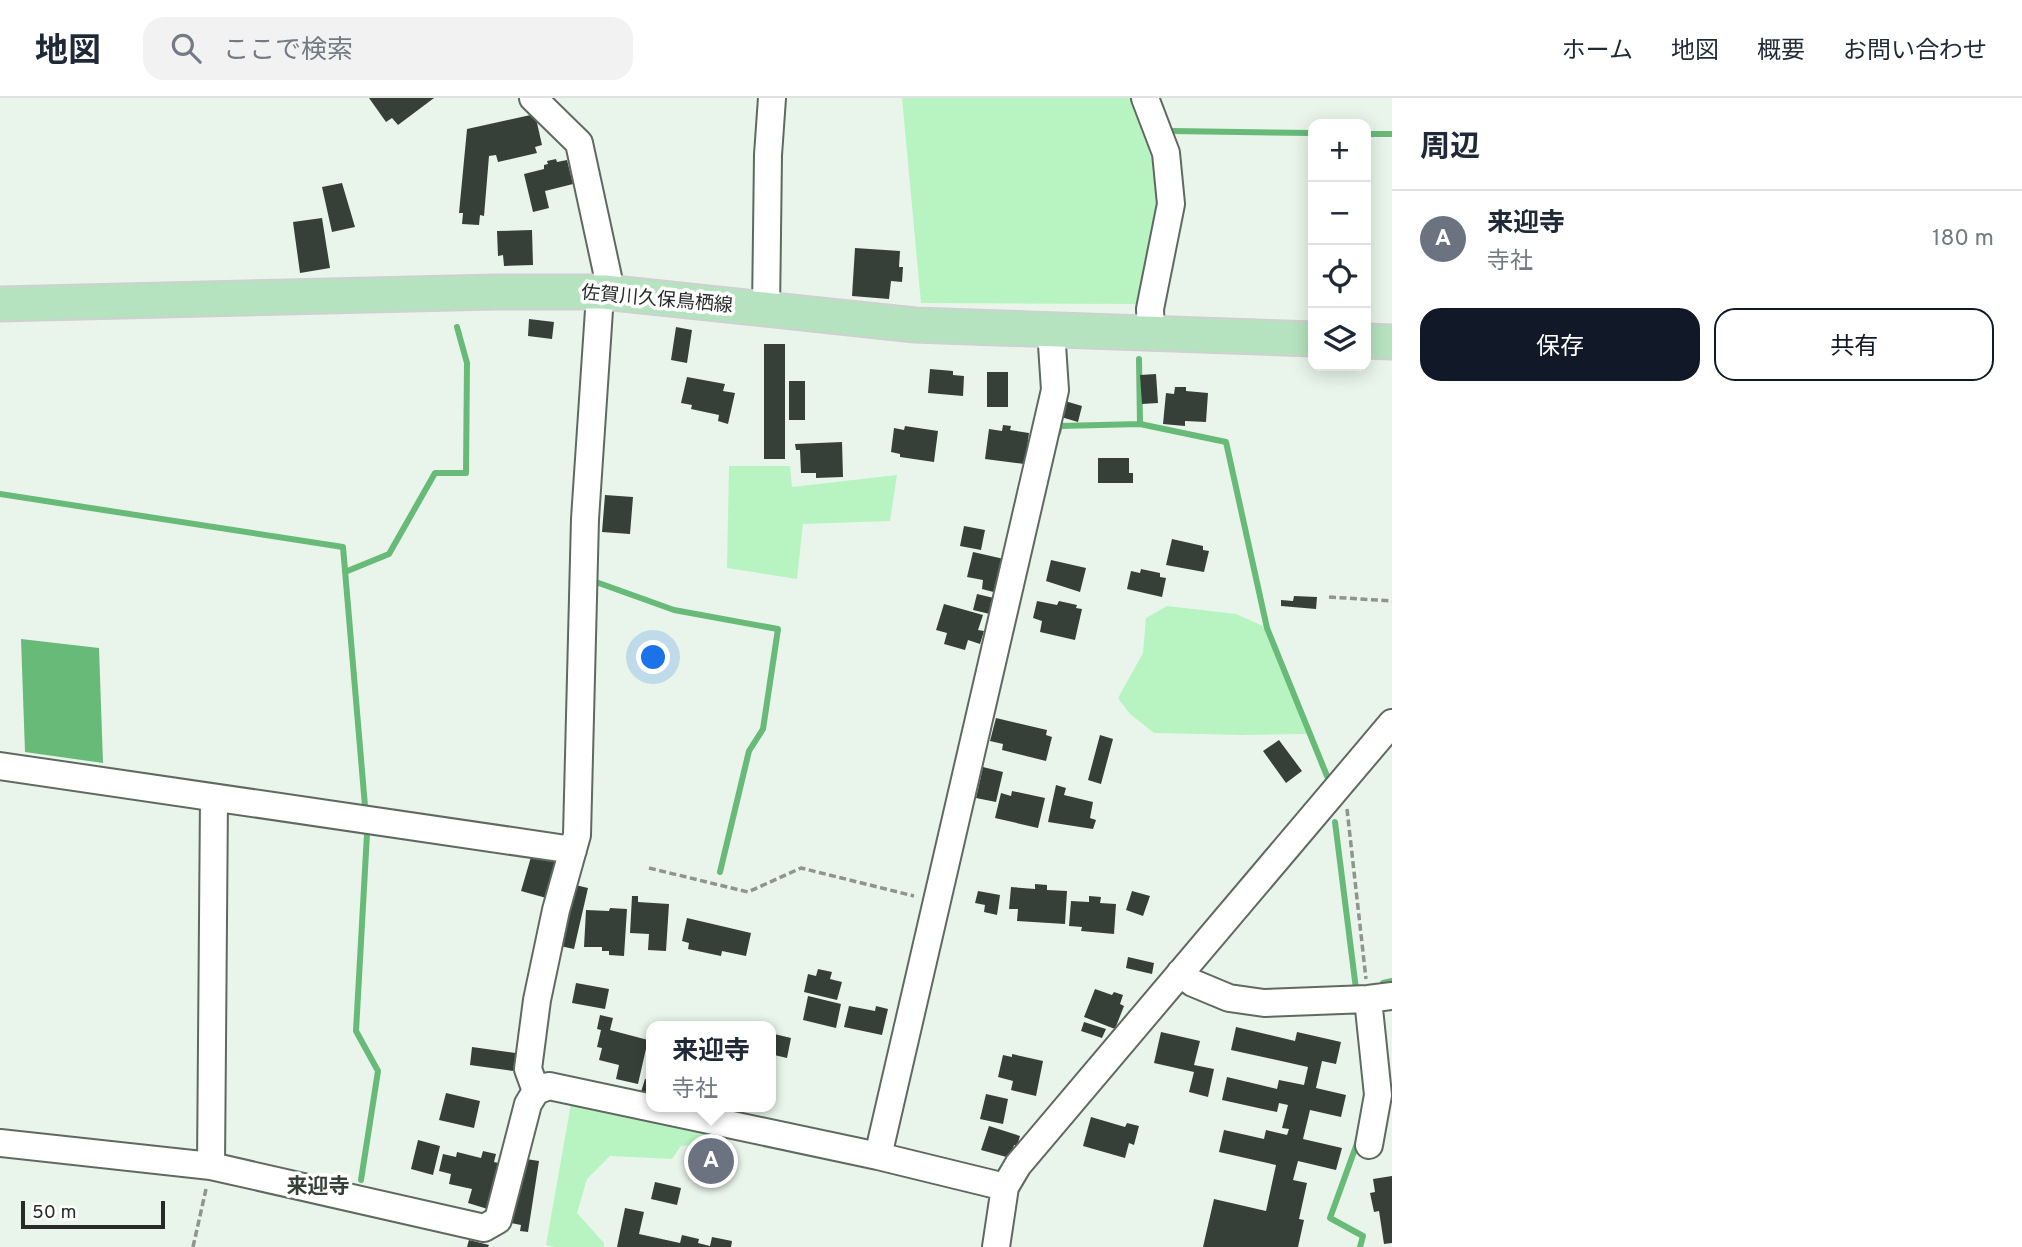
<!DOCTYPE html>
<html lang="ja">
<head>
<meta charset="utf-8">
<style>
  :root { --surface:#fff; --page:#f2f2f3; --text:#1f2937; --muted:#747a83; --line:#e0e1e3; --accent:#111827 }
  body { margin:0; font-family:Overpass,"Noto Sans JP",sans-serif; background:var(--page); color:var(--text) }
  .controls { position:absolute; right:21px; top:21px; display:grid; overflow:hidden; border-radius:14px; box-shadow:0 4px 18px #0003 }
  .controls button { width:63px; height:63px; display:grid; place-items:center; padding:0; border:0; border-bottom:2px solid var(--line); background:var(--surface); color:var(--text); font:35px sans-serif }
  .scale { position:absolute; left:21px; bottom:18px; width:144px; box-sizing:border-box; padding-left:7px; border:4px solid #272b28; border-top:0; font-size:19px; line-height:24px; white-space:nowrap; color:#272b28; -webkit-text-stroke:5px #fff; paint-order:stroke }
  .you { position:absolute; left:654px; top:560px; width:24px; height:24px; margin:-18px; border:5px solid #fff; border-radius:50%; background:#1a73e8; box-shadow:0 0 0 10px #1a73e833 }
  .badge { display:grid; place-items:center; width:46px; height:46px; border-radius:50%; background:var(--accent); color:#fff; font-size:23px; font-weight:700 }
  .pin { position:absolute; translate:-50% -50%; border:4px solid #fff; box-shadow:0 2px 7px #0006 }
  .popup { position:absolute; left:646px; top:923px; width:130px; height:91px; box-sizing:border-box; display:grid; place-content:center; border-radius:14px; background:var(--surface); filter:drop-shadow(0 2px 5px #0005); font-size:23px; white-space:nowrap; color:var(--muted) }
  .popup b { font-size:26px; color:var(--text) }
  .popup::after { content:''; position:absolute; left:50%; top:100%; margin-left:-14px; border:14px solid transparent; border-top-color:var(--surface) }
  .list { margin:0; padding:0; list-style:none }
  h2 { display:flex; justify-content:space-between; align-items:center; height:91px; margin:0; padding:0 28px; font-size:30px }
  h2 small { font-size:23px; font-weight:400; color:var(--muted) }
  .list li { display:grid; grid-template-columns:46px 1fr auto; gap:21px; align-items:center; box-sizing:border-box; height:98px; padding:0 28px; border-top:2px solid var(--line) }
  .list b { display:block; font-size:26px; white-space:nowrap }
  .list p { margin:0; font-size:23px; white-space:nowrap; color:var(--muted) }
  .list em { font-size:23px; font-style:normal; color:var(--muted) }
  .actions { display:flex; gap:14px; padding:21px 28px }
  .actions a { flex:1; padding:16px 0; border:2px solid var(--accent); border-radius:21px; text-align:center; font-size:24px; color:var(--accent) }
  .actions .main { background:var(--accent); color:#fff }
  .icon { flex:none; width:38px; height:38px; fill:none; stroke:currentColor; stroke-width:2; stroke-linecap:round; stroke-linejoin:round }
  .map { position:relative; flex:none; width:1392px; height:1149px; overflow:hidden }
  header { display:flex; align-items:center; gap:42px; box-sizing:border-box; height:98px; padding:0 35px; background:var(--surface); border-bottom:2px solid var(--line) }
  header strong { font-size:33px }
  nav { display:flex; gap:38px; margin-inline-start:auto; font-size:24px }
  .search { width:490px; height:63px; background:var(--page); display:flex; align-items:center; gap:18px; box-sizing:border-box; padding:0 24px; border-radius:21px; color:var(--muted); font-size:26px }
  main { display:flex }
  aside { flex:1; background:var(--surface) }
  .map>svg:first-child { display:block }
  .green { fill:#b8f4c2 }
  .water { fill:#68ba79 }
  .lines { fill:none; stroke-linecap:round; stroke-linejoin:round }
  .stream { stroke:#68ba79; stroke-width:6 }
  .building { fill:#374038 }
  .minor-casing { stroke:#5f6961; stroke-width:30 }
  .major-casing { stroke:#cfd0d0; stroke-width:37 }
  .path { stroke:#8d958e; stroke-width:3.5; stroke-dasharray:7 3.5; stroke-linecap:butt }
  .minor { stroke:#fff; stroke-width:26 }
  .major { stroke:#b6e3bf; stroke-width:33 }
  .labels { text-anchor:middle; dominant-baseline:central; stroke-width:7; stroke-linejoin:round; paint-order:stroke }
  .street-label { font-size:19px; fill:#272b28; stroke:#fff }
  .neighbourhood-label { font-size:21px; font-weight:bold; fill:#374038; stroke:#fff }
</style>
</head>
<body>
<header>
<strong>地図</strong>
<div class="search"><svg class="icon" aria-label="search" viewBox="0 0 24 24"><circle cx="10" cy="10" r="6"/><path d="M15 15l6 6"/></svg>ここで検索</div>
<nav><a>ホーム</a><a>地図</a><a>概要</a><a>お問い合わせ</a></nav>
</header>
<main>
<div class="map">
<svg width="1392" height="1149" viewBox="0 0 1392 1149">
  <rect width="100%" height="100%" fill="#e9f5eb"/>
  <!-- green -->
  <path class="green" d="M902,0H1139L1158,53L1163,104L1138,206L921,205Z
    M729,368H790L792,389L897,377L890,423L803,426L797,481L727,470Z
    M1167,508L1236,516L1263,528L1307,636L1242,637L1154,635L1130,616L1118,600L1143,555L1146,520Z
    M572,1000L727,1033L722,1044L681,1048L672,1061L610,1058L587,1081L577,1115L604,1145V1149H554L546,1147Z"/>
  <!-- water -->
  <path class="water" d="M21,541L99,550L103,665L25,654Z"/>
  <g class="lines">
    <!-- stream -->
    <path class="stream" d="M1172,33L1313,35
      M1366,36H1392
      M1140,326L1226,344L1267,530L1327,678
      M1058,335L1060,328L1140,326L1139,261
      M0,396L343,449L365,708
      M345,474L389,456L435,375H466L467,265L457,229
      M596,484L674,512L778,531L763,631L749,653L720,774
      M1335,724L1356,891H1350
      M1383,885L1392,883
      M1359,1040L1330,1120L1363,1138L1360,1149
      M361,1082L378,973L356,933L367,736"/>
  </g>
  <!-- building -->
  <path class="building" d="M369,0H434L398,27L392,20L386,24Z
    M535,16L542,47L535,49L537,55L498,64L496,57L489,58L484,118L480,117L479,127L462,126L463,115H459L467,31Z
    M556,61L557,64L567,62L573,86L545,93L549,110L533,114L524,76L544,71V67L548,66L547,63Z
    M342,85L355,129L332,134L322,89Z
    M322,120L330,170L300,175L293,124Z
    M532,132L533,167L504,168L503,157L498,158L497,133Z
    M855,150L900,153L899,169H903L902,184L891,183L889,201L852,198Z
    M529,221L554,224L552,241L528,238Z
    M676,229L692,232L687,265L671,262Z
    M764,246H785V361H764Z
    M930,271L953,273V277L964,278L963,298L928,295Z
    M987,274H1008V309H987Z
    M1156,276L1158,305L1142,306L1140,277Z
    M687,279L725,286L723,293L735,295L728,326L718,323L719,317L691,311L692,307L681,305Z
    M789,283H805V322H789Z
    M1175,289H1186V293L1208,295L1206,324L1185,323V328L1163,326L1166,295L1174,296Z
    M1065,303L1082,308L1078,324L1061,319Z
    M1003,327L1011,328L1010,332L1029,335L1025,366L985,361L989,331L1002,333Z
    M905,328L938,333L934,364L900,359V356L891,354L894,330L904,332Z
    M842,344L843,379L816,380V375H801L800,352H796L795,346Z
    M1098,360H1129V375H1133V385H1098Z
    M605,397L633,399L630,436L602,434Z
    M964,428L985,432L981,452L960,448Z
    M1172,441L1203,448V452L1209,453L1204,474L1166,467Z
    M973,454L1004,461L1001,496L982,491L983,482L967,479Z
    M1051,462L1086,470L1080,494L1046,483Z
    M1141,471L1160,475V479L1166,480L1162,499L1127,491L1131,473L1140,475Z
    M977,496L998,501L994,517L973,512Z
    M1294,498L1317,499L1316,511L1281,508V502L1293,503Z
    M1037,503L1057,507L1059,503L1077,507L1076,510L1082,511L1075,542L1040,534L1042,523L1033,520Z
    M944,506L983,517L978,532L984,533L980,546L968,542L965,552L944,546L947,535L936,532Z
    M996,620L1047,632L1046,637L1052,639L1046,663L1002,652L1003,646L990,643Z
    M1100,637L1113,641L1101,686L1088,682Z
    M1279,642L1302,673L1286,685L1263,653Z
    M983,669L1003,674L996,704L976,700Z
    M1056,687L1066,690L1064,697L1093,704L1090,720L1096,722L1093,731L1048,724Z
    M1012,693L1045,700L1038,730L995,720L1001,695L1011,698Z
    M545,756L561,761L550,801L521,793L531,759L543,762Z
    M571,786L588,790L574,851L560,848Z
    M1035,786L1047,787V792L1067,793L1065,826L1017,823L1018,811H1009L1011,789L1035,791Z
    M978,793L1000,797L997,817L984,814L985,807L975,805Z
    M1132,793L1150,798L1143,818L1126,812Z
    M632,798H638V804L669,806L666,853L648,852L649,836L630,835Z
    M1089,798L1101,799L1100,805L1116,806L1114,836L1081,833L1082,829L1069,828L1071,803L1089,804Z
    M610,810L627,811L624,858L609,857V853H602V849H584L586,812L609,813Z
    M687,820L751,835L746,858L722,853L721,858L688,851L689,845L682,843Z
    M1128,859L1154,865L1152,876L1126,870Z
    M818,871L832,874L830,881L842,884L837,902L804,894L808,876L816,878Z
    M576,885L609,891L605,911L572,905Z
    M1095,891L1112,897L1114,894L1123,897L1120,906L1124,908L1115,931L1084,919Z
    M808,898L841,906L836,930L803,922Z
    M849,908L875,913L876,908L888,911L882,937L844,929Z
    M600,917L613,920L610,932L648,942L638,986L616,981L619,967L599,962L602,950L597,949L601,932L597,931Z
    M1084,924L1106,931L1102,940L1081,933Z
    M1236,929L1295,943L1297,934L1341,944L1336,966L1322,963L1316,990L1346,997L1341,1019L1310,1012L1303,1041L1342,1050L1336,1072L1298,1063L1293,1082L1307,1085L1299,1121L1304,1122L1298,1149H1203L1214,1101L1266,1113L1276,1067L1219,1054L1224,1032L1264,1041L1266,1032L1287,1037L1289,1031L1282,1030L1288,1007L1279,1005L1277,1014L1222,1002L1227,979L1277,991L1279,982L1304,987L1308,969L1231,952Z
    M1161,934L1200,943L1194,967L1214,971L1208,999L1189,994L1194,974L1154,965Z
    M770,935L791,940L787,960L770,956Z
    M472,949L516,955L513,973L470,967Z
    M1012,956L1043,963L1036,998L1011,992L1013,983L998,979L1003,957L1012,959Z
    M645,981L652,982V997L641,994Z
    M446,995L480,1003L474,1030L439,1022Z
    M986,996L1008,1001L1003,1026L980,1021Z
    M1091,1019L1125,1029L1127,1025L1139,1028L1134,1047L1129,1045L1125,1060L1083,1048Z
    M989,1028L1020,1038L1017,1048L1014,1047L1010,1060L981,1052Z
    M418,1042L440,1048L433,1077L411,1071Z
    M483,1053L496,1056L494,1064L503,1066L491,1112L468,1105L472,1091L449,1086L451,1076L439,1073L443,1056L456,1059L457,1054L481,1060Z
    M526,1061L539,1063L528,1134L520,1133L521,1127L511,1125L518,1082H523Z
    M1392,1078V1145L1384,1146L1379,1113L1374,1114L1370,1095L1375,1094L1373,1081Z
    M655,1084L681,1090L677,1107L651,1101Z
    M625,1110L644,1114L639,1136L680,1145L682,1137L699,1141L698,1145L710,1148L712,1139L732,1143L731,1149H617Z
    M469,1142L489,1147L488,1149H467Z"/>
  <g class="lines">
    <!-- minor casing -->
    <g class="minor-casing">
      <path id="minor" d="M533,0L579,45L608,179L599,212L585,421L577,737L556,812L537,902L528,971L536,993
        M1145,0L1166,55L1171,106L1150,211L1151,235
        M766,213L768,57L772,0
        M0,668L573,752
        M1180,875L1193,885L1229,900L1264,905L1368,901L1392,898
        M1368,901L1378,997L1369,1047
        M0,1045L211,1068L484,1130L498,1122L528,1006L536,993L549,988L878,1058L1005,1089
        M878,1058L1055,292L1051,232
        M211,1068L214,700
        M996,1149L1005,1089L1018,1067L1392,625"/>
    </g>
    <!-- major casing -->
    <g class="major-casing">
      <path id="major" d="M0,206L495,194H604L915,227L1313,241
        M1366,243L1392,244"/>
    </g>
    <!-- path -->
    <path class="path" d="M1329,499L1392,503
      M1347,711L1366,881
      M649,770L748,794L801,770L914,798
      M193,1149L206,1091"/>
    <!-- minor -->
    <use href="#minor" class="minor"/>
    <!-- major -->
    <use href="#major" class="major"/>
  </g>
  <g class="labels">
    <!-- street labels -->
    <g class="street-label">
      <text transform="translate(657 202) rotate(5)">佐賀川久保鳥栖線</text>
    </g>
    <!-- neighbourhood labels -->
    <g class="neighbourhood-label">
      <text x="318" y="1089">来迎寺</text>
    </g>
  </g>
</svg>
<div class="controls">
<button>+</button>
<button>−</button>
<button><svg class="icon" aria-label="locate" viewBox="0 0 24 24"><circle cx="12" cy="12" r="6"/><path d="M12 2v4M12 18v4M2 12h4M18 12h4"/></svg></button>
<button><svg class="icon" aria-label="layers" viewBox="0 0 24 24"><path d="M12 4l9 5-9 5-9-5zM3 14l9 5 9-5"/></svg></button>
</div>
<div class="scale">50 m</div>
<div class="you"></div>
<div class="pin badge" style="left:711px;top:1063px;background:#6b7280">A</div>
<div class="popup"><b>来迎寺</b>寺社</div>
</div>
<aside>
<h2>周辺<small></small></h2>
<ul class="list">
<li><span class="badge" style="background:#6b7280">A</span><div><b>来迎寺</b><p>寺社</p></div><em>180 m</em></li>
</ul>
<div class="actions"><a class="main">保存</a><a>共有</a></div>
</aside>
</main>
</body>
</html>
